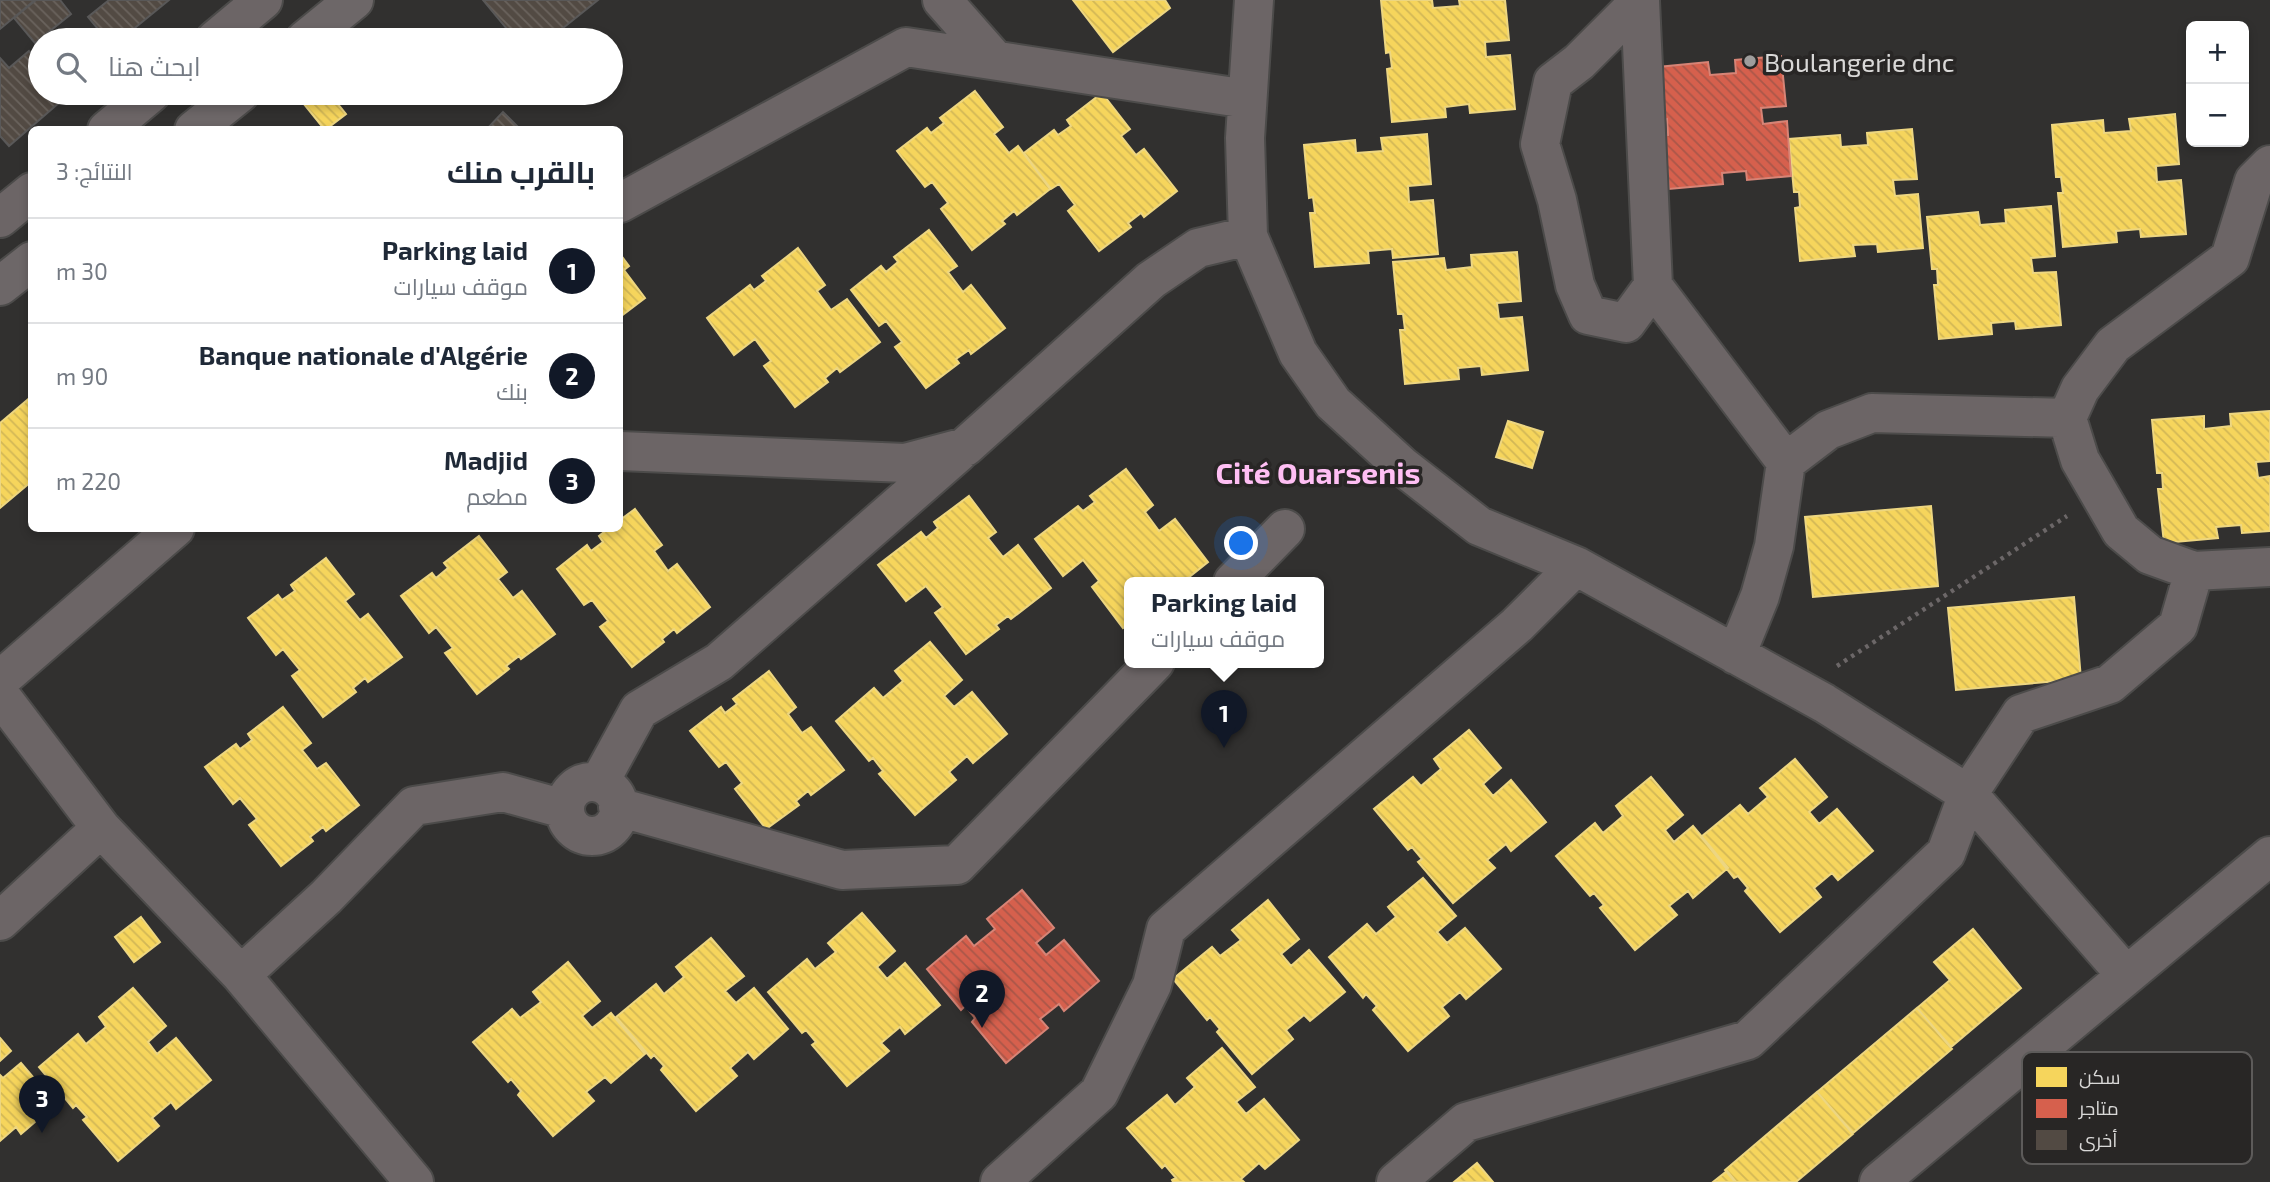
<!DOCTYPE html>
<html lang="ar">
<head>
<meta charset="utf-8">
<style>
  :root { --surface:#fff; --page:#f6f6f7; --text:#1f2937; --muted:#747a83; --line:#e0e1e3; --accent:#111827 }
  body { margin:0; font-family:"Exo 2",Cairo,sans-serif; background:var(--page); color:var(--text); direction:rtl }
  .controls { position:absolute; right:21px; top:21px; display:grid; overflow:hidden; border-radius:10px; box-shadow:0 4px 10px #0003 }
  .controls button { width:63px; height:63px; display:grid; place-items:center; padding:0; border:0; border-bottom:2px solid var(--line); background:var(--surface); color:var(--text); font:35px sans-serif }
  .you { position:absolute; left:1242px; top:544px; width:24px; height:24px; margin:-18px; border:5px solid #fff; border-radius:50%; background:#1a73e8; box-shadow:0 0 0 10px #1a73e833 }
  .badge { display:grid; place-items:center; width:46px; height:46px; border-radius:50%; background:var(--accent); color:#fff; font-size:23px; font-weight:700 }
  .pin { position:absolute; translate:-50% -58px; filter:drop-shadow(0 2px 4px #0008) }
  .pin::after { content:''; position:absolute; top:37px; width:24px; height:21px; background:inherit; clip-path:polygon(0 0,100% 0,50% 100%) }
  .popup { position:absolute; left:1124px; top:577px; width:200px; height:91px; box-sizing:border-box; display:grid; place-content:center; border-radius:10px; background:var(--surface); filter:drop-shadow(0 2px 5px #0005); font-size:23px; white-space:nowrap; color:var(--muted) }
  .popup b { font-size:26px; color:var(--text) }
  .popup::after { content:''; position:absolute; left:50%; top:100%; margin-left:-14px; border:14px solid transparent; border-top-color:var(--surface) }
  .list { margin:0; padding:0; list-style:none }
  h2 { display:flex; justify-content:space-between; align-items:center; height:91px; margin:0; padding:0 28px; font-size:30px }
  h2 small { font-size:23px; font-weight:400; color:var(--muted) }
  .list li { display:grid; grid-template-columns:46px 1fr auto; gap:21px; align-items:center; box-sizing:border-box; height:105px; padding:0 28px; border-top:2px solid var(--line) }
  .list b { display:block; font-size:26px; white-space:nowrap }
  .list p { margin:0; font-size:23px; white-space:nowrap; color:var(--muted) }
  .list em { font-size:23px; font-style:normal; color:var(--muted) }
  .icon { flex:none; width:38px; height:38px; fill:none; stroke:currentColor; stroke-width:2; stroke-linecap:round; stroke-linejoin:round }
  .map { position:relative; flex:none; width:2270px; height:1182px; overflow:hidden; direction:ltr }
  .search { position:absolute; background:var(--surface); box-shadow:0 4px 10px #0003; left:28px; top:28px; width:595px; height:77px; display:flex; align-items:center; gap:18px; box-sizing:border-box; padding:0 24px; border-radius:38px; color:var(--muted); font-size:26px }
  .panel { position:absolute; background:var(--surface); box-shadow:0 4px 10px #0003; left:28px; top:126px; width:595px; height:406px; border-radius:10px; direction:rtl }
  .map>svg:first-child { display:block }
  .homes { fill:url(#homes-back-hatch); stroke:#edd681; stroke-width:2 }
  .shops { fill:url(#shops-back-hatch); stroke:#d78476; stroke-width:2 }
  .building { fill:url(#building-back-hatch); stroke:#595858; stroke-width:2 }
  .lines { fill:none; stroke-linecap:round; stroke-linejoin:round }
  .minor-casing { stroke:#4c4b4a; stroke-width:42 }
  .secondary-casing { stroke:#4c4b4a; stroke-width:42 }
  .path { stroke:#6c6768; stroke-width:4.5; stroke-dasharray:3.5 5; stroke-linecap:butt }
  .minor { stroke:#6c6566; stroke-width:38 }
  .secondary { stroke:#6d6768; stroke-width:38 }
  .poi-dot { fill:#9e9d9c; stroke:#282625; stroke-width:2.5 }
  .labels { text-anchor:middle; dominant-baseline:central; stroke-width:7; stroke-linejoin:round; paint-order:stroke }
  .poi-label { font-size:26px; fill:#d9d8d7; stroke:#282625; text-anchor:start }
  .quarter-label { font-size:30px; font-weight:bold; fill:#ffbff4; stroke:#282625 }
  .key { fill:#282625; stroke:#5d5b5a; stroke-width:2 }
  .key-label { font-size:19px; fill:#d9d8d7 }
</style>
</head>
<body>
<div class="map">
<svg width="2270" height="1182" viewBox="0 0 2270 1182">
  <defs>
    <pattern id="homes-back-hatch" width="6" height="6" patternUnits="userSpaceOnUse" patternTransform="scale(1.75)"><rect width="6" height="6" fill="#f6d55c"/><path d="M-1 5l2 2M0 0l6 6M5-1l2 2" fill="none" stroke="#d2b756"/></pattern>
    <pattern id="shops-back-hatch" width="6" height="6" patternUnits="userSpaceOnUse" patternTransform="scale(1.75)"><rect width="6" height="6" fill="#d6604d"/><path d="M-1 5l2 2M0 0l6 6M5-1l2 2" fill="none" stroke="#a95749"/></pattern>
    <pattern id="building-back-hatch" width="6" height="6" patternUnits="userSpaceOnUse" patternTransform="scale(1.75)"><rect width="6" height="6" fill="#524a43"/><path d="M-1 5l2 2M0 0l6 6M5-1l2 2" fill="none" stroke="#6a635d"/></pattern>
  </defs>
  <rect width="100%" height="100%" fill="#31302f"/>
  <!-- homes -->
  <path class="homes" d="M1073,0H1165L1170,8L1113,52Z
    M1381,0H1432L1433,8L1460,6L1459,0H1505L1509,40L1485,42L1486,57L1510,55L1515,109L1470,113L1469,104L1445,107L1446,117L1392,122L1387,69L1392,68L1390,52L1386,53Z
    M975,91L1003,127L994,134L1009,153L1018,146L1050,189L1017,215L1014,211L1002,221L1005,224L972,250L941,209L948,203L932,182L925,187L897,151L927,128L931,133L944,123L940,118Z
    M306,93H329L346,114L325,130L299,98Z
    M1102,93L1130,129L1121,136L1136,155L1144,149L1177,191L1144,217L1141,213L1128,223L1131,227L1099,251L1068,211L1075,205L1059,184L1051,189L1024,153L1054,130L1058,135L1071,126L1067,120Z
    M2175,114L2179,164L2156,166L2157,182L2181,180L2186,234L2141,237L2140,229L2116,231L2117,242L2063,247L2058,193H2063L2061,177H2056L2052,125L2103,120L2104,133L2131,131L2129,119Z
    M1912,129L1917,179L1893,180L1895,196L1918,194L1923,248L1878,252L1877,244L1853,245L1855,256L1800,261L1795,208L1800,207L1799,192H1794L1789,139L1840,135L1841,147L1868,145L1867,133Z
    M1427,134L1431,184L1408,186L1409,202L1433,200L1438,254L1393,258L1392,249L1368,251L1369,263L1315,267L1310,213H1315L1313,197L1309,198L1304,145L1355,140L1356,153L1383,151L1381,138Z
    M2051,206L2055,256L2031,258L2033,273L2056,272L2061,325L2016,329L2015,321L1991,323L1992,334L1939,339L1934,285H1938L1937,269H1932L1927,217L1978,212L1980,225L2006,223L2005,210Z
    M929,230L957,266L948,272L963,292L971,285L1005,328L971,354L969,350L956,359L959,363L926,388L895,347L902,342L886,321L879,326L851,290L881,266L886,272L898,262L894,257Z
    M798,248L825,285L817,291L831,310L847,299L880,342L840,372L837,368L825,378L828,382L795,407L764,366L771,361L755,339L734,355L707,318L750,285L754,290L766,281L762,276Z
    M1517,252L1521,301L1497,303L1499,319L1522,317L1528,370L1482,375L1481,366L1458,368L1459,379L1405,384L1400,330H1405L1403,314H1398L1393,262L1444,258L1446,270L1472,267L1471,255Z
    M620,254L629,266L624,270L645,298L620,317Z
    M32,396V481L0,508V423Z
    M2270,411V461L2256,462L2258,478L2270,476V531L2242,533L2241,525L2216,527L2218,538L2164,543L2158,489H2163L2162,473H2157L2152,420L2204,416V429L2231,426L2230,414Z
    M1508,421L1543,432L1532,468L1496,457Z
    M1126,469L1153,505L1145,512L1159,531L1175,519L1208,562L1183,582H1130V623L1123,628L1092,587L1099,581L1083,560L1063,576L1035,539L1078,506L1083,511L1095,502L1090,496Z
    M969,496L996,532L988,538L1003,557L1018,545L1051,588L1011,619L1008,616L996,625L999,629L966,654L935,613L943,607L926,586L906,601L878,565L921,532L926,538L938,528L934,522Z
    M1931,506L1938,586L1813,597L1805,517Z
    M635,509L662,545L654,551L668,571L677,564L710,607L677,633L674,629L662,639L664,642L632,667L600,627L608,621L592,600L584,605L557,569L587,545L591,551L603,542L599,536L609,528H620V520Z
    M479,536L507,572L498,579L513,598L522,591L555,634L521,659L519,656L506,666L509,669L477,694L445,653L453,648L436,627L429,633L401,596L432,573L436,578L448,568L444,563Z
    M326,558L354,594L345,601L360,620L368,614L402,657L368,682L365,678L353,688L356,692L323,717L292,676L300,670L283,649L276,655L248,618L278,595L282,600L295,591L291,585Z
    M2074,597L2081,679L1956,690L1948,608Z
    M930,642L962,680L944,696L954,707L972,692L1007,734L973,763L967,756L949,772L956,780L915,815L879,774L883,771L873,758L869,761L836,721L874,688L883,698L903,681L895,671Z
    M769,671L796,707L788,714L802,733L811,727L844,770L811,795L808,791L796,801L799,805L766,829L735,789L742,783L726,762L719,767L690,731L721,707L725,713L737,704L733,699Z
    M283,707L311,743L302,750L317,769L326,763L359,805L326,831L323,827L310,837L313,841L281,866L249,825L257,819L240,798L233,804L205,767L236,744L240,749L252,740L248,734Z
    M1469,730L1501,768L1483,784L1493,796L1511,780L1546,822L1511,851L1506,844L1487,860L1495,868L1453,903L1418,862L1422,859L1412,847L1408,850L1374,809L1413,777L1421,786L1441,769L1434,759Z
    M1795,759L1827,797L1809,812L1819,824L1837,809L1873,851L1838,880L1832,873L1814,888L1821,897L1780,932L1745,891L1748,888L1738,876L1734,878L1701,837L1740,805L1748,814L1768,797L1760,788Z
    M1651,777L1683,815L1665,830L1674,842L1693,826L1728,868L1693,898L1688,891L1669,906L1677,915L1635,950L1600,908L1604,905L1594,893L1590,896L1556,856L1595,823L1603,833L1623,816L1616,806Z
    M1423,878L1456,916L1437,932L1447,943L1465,928L1501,969L1466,999L1460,992L1442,1007L1449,1016L1408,1051L1373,1010L1377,1006L1366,994L1363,998L1329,957L1367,924L1376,934L1396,917L1388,907Z
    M1268,900L1299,939L1281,954L1291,966L1309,950L1345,992L1310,1021L1304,1015L1286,1030L1293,1039L1252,1074L1217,1032L1220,1029L1210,1017L1207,1020L1173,979L1212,947L1220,956L1241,940L1232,930Z
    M862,913L895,951L877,967L887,979L905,963L940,1005L905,1034L900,1027L881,1043L889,1051L847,1086L812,1045L816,1042L806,1030L802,1033L768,992L807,959L815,969L836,952L828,943Z
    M141,917L160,942L134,962L115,937Z
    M1973,929L2021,988L1951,1047L1917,1008L1950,980L1934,962Z
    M711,938L744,976L725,991L736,1003L754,988L788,1029L754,1059L748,1052L730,1068L737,1076L696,1111L661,1070L664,1066L654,1055L651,1058L616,1017L656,984L664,994L684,977L676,967Z
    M568,962L600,1001L582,1016L592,1028L611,1013L645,1054L611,1083L605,1077L586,1092L594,1101L553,1136L518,1095L521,1091L511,1079L508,1082L473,1042L512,1009L520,1018L541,1002L533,992Z
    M133,988L166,1026L148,1042L157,1054L176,1038L211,1080L176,1109L171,1102L152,1118L159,1126L118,1161L83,1120L87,1117L76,1105L73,1108L39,1067L78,1034L86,1044L106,1027L99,1017Z
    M1917,1008L1952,1049L1853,1133L1817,1092Z
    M0,1038L11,1051L0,1061Z
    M1222,1048L1255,1087L1236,1102L1246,1114L1264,1099L1299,1140L1265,1169L1259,1163L1241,1179L1244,1182H1173L1172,1180L1176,1178L1165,1165L1162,1168L1127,1128L1167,1095L1175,1105L1195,1087L1187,1078Z
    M21,1063L56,1104L21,1134L16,1127L0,1141V1075L3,1078Z
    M1817,1092L1853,1134L1796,1182H1735L1725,1170Z
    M1477,1163L1493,1182H1454Z
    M1727,1171L1736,1182H1713Z"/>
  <!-- shops -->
  <path class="shops" d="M1781,56L1786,106L1761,108L1763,124L1787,121L1791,176L1747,180L1746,171L1722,173L1723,184L1669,189L1664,135H1668L1667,119L1662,120L1658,67L1708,62L1710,75L1736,73L1735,60Z
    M1022,890L1054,928L1036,943L1046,955L1064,940L1099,981L1064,1011L1059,1004L1040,1019L1048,1028L1006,1063L972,1022L975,1018L965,1006L961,1010L927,969L966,936L974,946L995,929L987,919Z"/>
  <!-- building -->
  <path class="building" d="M0,0H35L0,29Z
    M36,0H60L71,14L35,43L14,18Z
    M109,0H169L120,40H107L88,17Z
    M483,0H598L548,40H516Z
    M29,51L40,65V93H64L67,96L9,146L0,136V58L9,68Z
    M503,112L521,130H486Z"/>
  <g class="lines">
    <!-- minor casing -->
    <g class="minor-casing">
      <path id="minor" d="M942,0L995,60
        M1254,0L1245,138L1248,236L1298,353L1333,403L1402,466L1479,526L1576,566L1824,703L1968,794L2126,975
        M1640,0V1L1653,286L1626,323L1588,315L1575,285L1557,200L1540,144L1553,82L1579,62L1640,1
        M215,40L263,0
        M107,130L151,93
        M2270,165L2254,181L2230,258L2113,345L2080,389L2067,418L2080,460L2121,531L2150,555L2194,571L2270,567
        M620,203L906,47L1247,99
        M0,218L32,192
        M1653,286L1786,462
        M620,451L905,463L965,447L1151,280L1198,248L1248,236
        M1233,582L1285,529
        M1736,655L1760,596L1774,546L1786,462L1828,430L1872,413L2067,418
        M0,680L175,528
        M0,695L101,828L241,975L414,1182
        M565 809a27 27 0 1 1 54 0a27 27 0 1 1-54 0Z
        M599,783L639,710L719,662L958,453
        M618,807L842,870L957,865L1155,662
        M0,921L101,828
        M241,975L326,897L414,806L503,792L564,809
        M1000,1182L1099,1093L1152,985L1166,929L1517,625L1576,566
        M1396,1182L1466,1122L1748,1040L1946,853L1968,794L2021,714L2110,684L2178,626L2194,571
        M1879,1182L2270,856"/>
    </g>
    <!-- secondary casing -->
    <g class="secondary-casing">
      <path id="secondary" d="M305,40L354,0
        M194,130L240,93
        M0,286L32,261"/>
    </g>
    <!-- path -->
    <path class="path" d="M1837,666L2067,516"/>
    <!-- minor -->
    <use href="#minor" class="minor"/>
    <!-- secondary -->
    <use href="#secondary" class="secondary"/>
  </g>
  <!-- markers -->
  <circle class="poi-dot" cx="1750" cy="61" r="7"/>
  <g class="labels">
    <!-- poi labels -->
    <g class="poi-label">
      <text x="1764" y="61">Boulangerie dnc</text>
    </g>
    <!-- quarter labels -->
    <g class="quarter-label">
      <text x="1318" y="472">Cité Ouarsenis</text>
    </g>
  </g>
  <!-- legend -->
  <rect x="2022" y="1052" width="230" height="112" rx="10" class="key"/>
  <rect x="2036" y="1067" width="31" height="20" fill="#f6d55c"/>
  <rect x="2036" y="1099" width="31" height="19" fill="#d6604d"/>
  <rect x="2036" y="1130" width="31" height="20" fill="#524a43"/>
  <g class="key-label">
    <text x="2079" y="1084">سكن</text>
    <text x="2079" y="1115">متاجر</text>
    <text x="2079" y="1147">أخرى</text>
  </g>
</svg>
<div class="controls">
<button>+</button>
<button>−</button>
</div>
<div class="you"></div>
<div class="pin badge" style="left:1224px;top:748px">1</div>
<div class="popup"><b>Parking laid</b>موقف سيارات</div>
<div class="pin badge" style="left:982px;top:1028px">2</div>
<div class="pin badge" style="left:42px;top:1133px">3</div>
<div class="search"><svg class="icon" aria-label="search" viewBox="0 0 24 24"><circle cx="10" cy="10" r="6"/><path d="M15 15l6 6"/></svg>ابحث هنا</div>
<section class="panel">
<h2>بالقرب منك<small>النتائج: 3</small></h2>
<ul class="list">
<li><span class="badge">1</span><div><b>Parking laid</b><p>موقف سيارات</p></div><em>30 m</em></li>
<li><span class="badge">2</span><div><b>Banque nationale d'Algérie</b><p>بنك</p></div><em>90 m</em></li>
<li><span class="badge">3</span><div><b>Madjid</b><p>مطعم</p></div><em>220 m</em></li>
</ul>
</section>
</div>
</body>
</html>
